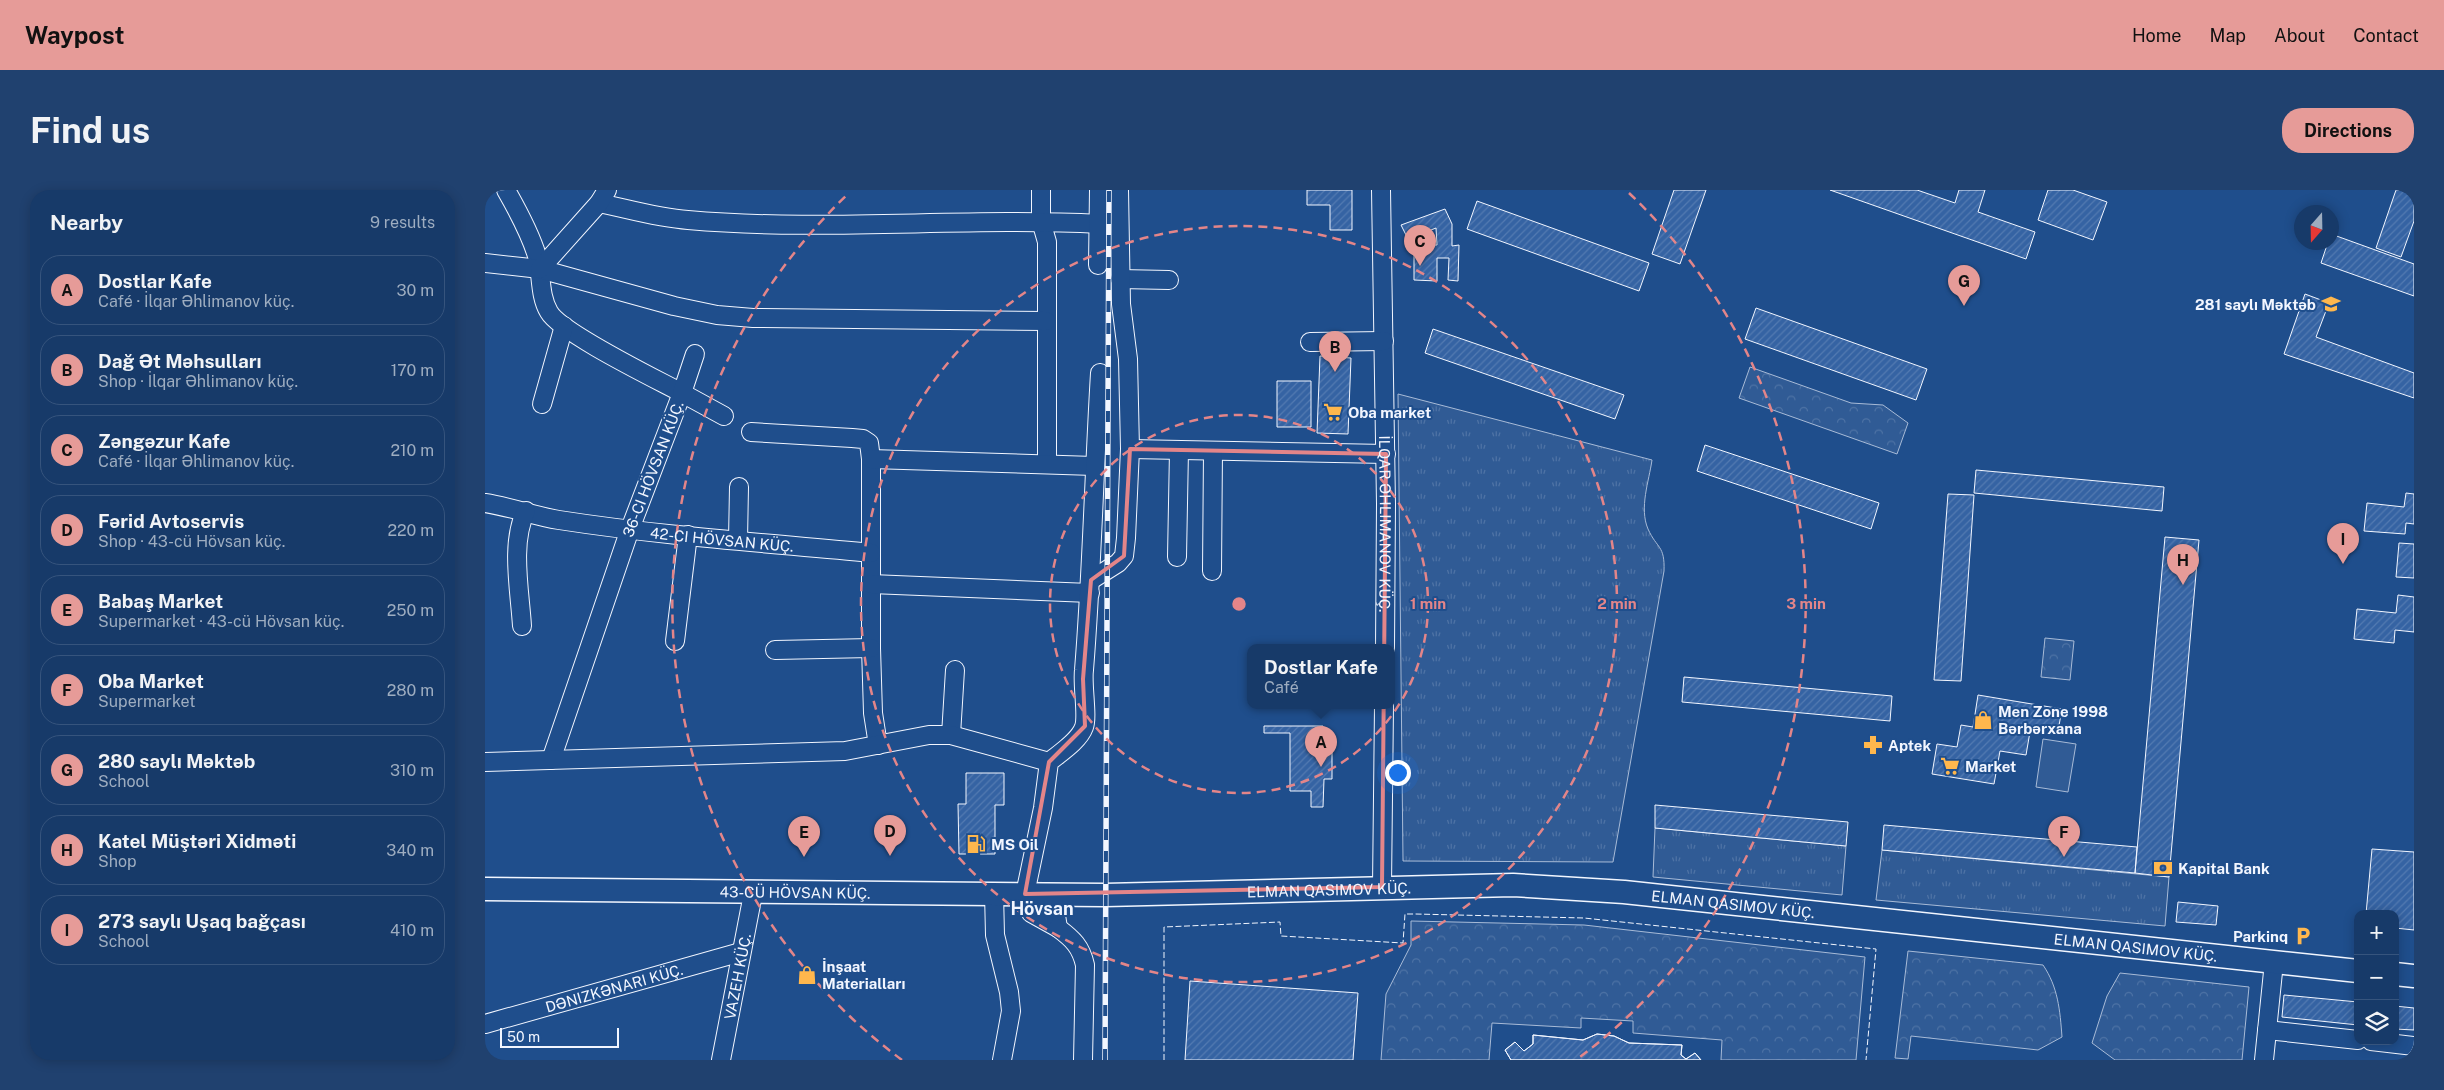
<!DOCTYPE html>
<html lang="en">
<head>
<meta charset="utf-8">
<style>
  :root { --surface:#173a69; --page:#20416f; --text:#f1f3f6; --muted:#9eadc0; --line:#36547d; --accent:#e69b98 }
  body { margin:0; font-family:"Public Sans",sans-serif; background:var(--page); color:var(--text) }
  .controls { position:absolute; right:15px; bottom:15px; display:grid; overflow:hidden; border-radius:10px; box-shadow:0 2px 12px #0003 }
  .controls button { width:45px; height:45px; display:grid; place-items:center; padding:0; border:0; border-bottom:1px solid var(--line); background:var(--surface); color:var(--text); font:25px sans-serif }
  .compass { position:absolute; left:1809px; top:15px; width:45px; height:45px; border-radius:50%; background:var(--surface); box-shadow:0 2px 12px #0003; rotate:200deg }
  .scale { position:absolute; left:15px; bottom:12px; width:119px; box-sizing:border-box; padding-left:5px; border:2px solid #f2f6ff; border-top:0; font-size:14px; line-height:18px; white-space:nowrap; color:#f2f6ff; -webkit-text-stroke:4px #1f4e8c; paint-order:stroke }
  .you { position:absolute; left:912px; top:582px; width:18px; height:18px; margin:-12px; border:4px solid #fff; border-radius:50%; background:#1a73e8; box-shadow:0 0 0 8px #1a73e833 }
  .badge { display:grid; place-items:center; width:32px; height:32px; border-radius:50%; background:var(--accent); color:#111; font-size:16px; font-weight:700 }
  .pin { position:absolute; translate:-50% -41px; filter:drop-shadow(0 1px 2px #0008) }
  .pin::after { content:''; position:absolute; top:26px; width:18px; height:15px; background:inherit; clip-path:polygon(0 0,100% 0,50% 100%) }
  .popup { position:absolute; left:762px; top:454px; width:148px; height:65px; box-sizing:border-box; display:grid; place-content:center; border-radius:10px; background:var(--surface); filter:drop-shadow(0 1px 4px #0005); font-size:16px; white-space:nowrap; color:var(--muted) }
  .popup b { font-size:19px; color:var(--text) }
  .popup::after { content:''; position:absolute; left:50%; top:100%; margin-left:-10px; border:10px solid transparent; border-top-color:var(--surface) }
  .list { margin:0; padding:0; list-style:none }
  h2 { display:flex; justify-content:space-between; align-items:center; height:65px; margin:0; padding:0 20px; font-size:21px }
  h2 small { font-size:16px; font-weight:400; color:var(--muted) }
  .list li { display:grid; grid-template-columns:32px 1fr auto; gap:15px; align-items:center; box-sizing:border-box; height:70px; margin:0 10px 10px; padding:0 10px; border:1px solid var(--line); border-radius:20px }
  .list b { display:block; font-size:19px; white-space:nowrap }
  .list p { margin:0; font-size:16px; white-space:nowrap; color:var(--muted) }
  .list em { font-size:16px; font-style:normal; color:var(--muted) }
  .icon { flex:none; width:28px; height:28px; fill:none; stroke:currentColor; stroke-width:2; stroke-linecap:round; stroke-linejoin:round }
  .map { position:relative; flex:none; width:1929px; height:870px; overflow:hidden; border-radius:20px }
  header { display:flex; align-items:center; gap:30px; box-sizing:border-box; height:70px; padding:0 25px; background:var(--accent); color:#111 }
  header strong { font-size:24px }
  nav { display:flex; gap:28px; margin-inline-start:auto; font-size:18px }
  .intro { display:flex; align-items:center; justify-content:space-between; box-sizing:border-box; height:120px; padding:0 30px }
  h1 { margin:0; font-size:35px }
  .button { padding:12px 22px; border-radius:20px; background:var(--accent); color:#111; font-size:18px; font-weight:700 }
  main { display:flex; gap:30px; padding:0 30px }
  aside { flex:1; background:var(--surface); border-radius:20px; box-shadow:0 2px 12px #0003 }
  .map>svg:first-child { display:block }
  .grass { fill:url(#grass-tufts); stroke:#a8bbd7 }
  .park { fill:url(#park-crowns); stroke:#a8bbd7 }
  .pitch { fill:#305b95; stroke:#a8bbd7 }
  .building { fill:url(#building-hatch); stroke:#f2f6ff }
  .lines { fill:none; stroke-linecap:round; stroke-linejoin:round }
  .minor-casing { stroke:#f2f6ff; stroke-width:20 }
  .major-casing { stroke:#f2f6ff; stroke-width:25 }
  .minor { stroke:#1f4e8c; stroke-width:18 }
  .major { stroke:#1f4e8c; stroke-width:22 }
  .rail-casing { stroke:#f2f6ff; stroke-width:5.5 }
  .rail { stroke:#1f4e8c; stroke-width:4; stroke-dasharray:11; stroke-linecap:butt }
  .fence { stroke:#f2f6ff; stroke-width:1; stroke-dasharray:6 2.5; stroke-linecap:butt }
  .marked { fill:none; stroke:#e38589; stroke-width:4; stroke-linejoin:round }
  .ring { fill:none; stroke:#e38589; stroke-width:2.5; stroke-dasharray:9 6 }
  .labels { text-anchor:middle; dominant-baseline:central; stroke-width:4; stroke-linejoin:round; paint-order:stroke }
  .poi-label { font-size:15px; font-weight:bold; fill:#f2f6ff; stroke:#1f4e8c; text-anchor:start }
  .street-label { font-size:15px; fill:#f2f6ff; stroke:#1f4e8c }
  .quarter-label { font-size:18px; font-weight:bold; fill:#f2f6ff; stroke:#1f4e8c }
  .centre { fill:#e38589; stroke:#1f4e8c; stroke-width:2.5 }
  .ring-label { font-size:15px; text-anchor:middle; font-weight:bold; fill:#e38589; stroke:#1f4e8c; stroke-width:4; stroke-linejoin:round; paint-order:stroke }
</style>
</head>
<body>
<header>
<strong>Waypost</strong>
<nav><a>Home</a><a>Map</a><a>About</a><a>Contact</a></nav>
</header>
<div class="intro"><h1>Find us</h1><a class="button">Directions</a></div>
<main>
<aside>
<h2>Nearby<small>9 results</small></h2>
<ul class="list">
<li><span class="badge">A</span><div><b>Dostlar Kafe</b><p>Café · İlqar Əhlimanov küç.</p></div><em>30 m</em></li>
<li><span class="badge">B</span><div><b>Dağ Ət Məhsulları</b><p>Shop · İlqar Əhlimanov küç.</p></div><em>170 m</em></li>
<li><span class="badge">C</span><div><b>Zəngəzur Kafe</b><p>Café · İlqar Əhlimanov küç.</p></div><em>210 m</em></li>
<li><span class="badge">D</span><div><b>Fərid Avtoservis</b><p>Shop · 43-cü Hövsan küç.</p></div><em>220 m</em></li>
<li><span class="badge">E</span><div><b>Babaş Market</b><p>Supermarket · 43-cü Hövsan küç.</p></div><em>250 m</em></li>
<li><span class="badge">F</span><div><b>Oba Market</b><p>Supermarket</p></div><em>280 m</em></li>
<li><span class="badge">G</span><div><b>280 saylı Məktəb</b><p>School</p></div><em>310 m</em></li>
<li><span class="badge">H</span><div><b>Katel Müştəri Xidməti</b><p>Shop</p></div><em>340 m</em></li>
<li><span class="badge">I</span><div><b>273 saylı Uşaq bağçası</b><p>School</p></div><em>410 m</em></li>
</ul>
</aside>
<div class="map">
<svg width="1929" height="870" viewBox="0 0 1929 870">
  <defs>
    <pattern id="grass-tufts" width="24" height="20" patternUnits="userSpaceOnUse" patternTransform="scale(1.25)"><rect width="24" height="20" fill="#305b95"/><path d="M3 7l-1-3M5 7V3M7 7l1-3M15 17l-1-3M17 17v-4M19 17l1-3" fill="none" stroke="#4e73a5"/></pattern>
    <pattern id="park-crowns" width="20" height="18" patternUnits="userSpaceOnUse" patternTransform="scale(1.25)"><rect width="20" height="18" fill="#305b95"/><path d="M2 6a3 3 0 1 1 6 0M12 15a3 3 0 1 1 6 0" fill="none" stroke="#4e73a5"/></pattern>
    <pattern id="building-hatch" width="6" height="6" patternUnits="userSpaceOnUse" patternTransform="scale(1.25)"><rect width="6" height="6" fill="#3563a3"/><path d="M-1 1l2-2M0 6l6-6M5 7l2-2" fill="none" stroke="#537ab1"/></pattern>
  </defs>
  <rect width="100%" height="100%" fill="#1f4e8c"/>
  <!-- grass -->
  <path class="grass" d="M913,204L1167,270C1164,291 1154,318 1163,339C1172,359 1180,355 1179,381L1128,672L918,671Z
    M1170,638L1361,656L1357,705L1168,687Z
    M1397,660L1684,687L1680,736L1391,710Z"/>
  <!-- park -->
  <path class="park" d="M1265,177L1366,213L1398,215L1423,233L1412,264L1254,208Z
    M1560,448L1589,451L1585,490L1556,487Z
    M926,731L1099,735L1380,767L1371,870H1236L1237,850L1148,843V831L1096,828V838L1007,833L1004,870H896L901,804L926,755Z
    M1423,761L1558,775C1573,797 1575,820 1577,847L1553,860L1426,846L1423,869L1410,868Z
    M1635,783L1764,797L1757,870H1630L1607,853L1622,806Z"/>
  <!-- pitch -->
  <path class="pitch" d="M1558,549L1591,554L1583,602L1551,597Z"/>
  <!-- building -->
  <path class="building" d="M822,0H867V40H845V15H822Z
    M1189,0H1221L1195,74L1167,64Z
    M1345,0H1432L1470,13L1474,0H1500L1493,22L1550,42L1541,69Z
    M1563,0H1588L1622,12L1608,50L1553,30Z
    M1911,0H1929V31L1916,67L1891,58Z
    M992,11L1164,73L1154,101L982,39Z
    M960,19L967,34V56L974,55L973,91L963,90L964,68H952V91L929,90V55H952L951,38L923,49L916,35Z
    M1846,44L1929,74V106L1836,73L1843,52H1846Z
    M1820,104L1844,113L1831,147L1929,183V208L1799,164Z
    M1271,118L1442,179L1431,210L1260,149Z
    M948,139L1139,205L1130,229L940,163Z
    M835,166L866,168L863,244L832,243Z
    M792,191H826V237H792Z
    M1220,255L1394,313L1386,339L1212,281Z
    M1491,280L1679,297L1677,321L1489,303Z
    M1921,303L1929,304V334L1921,333L1920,344L1879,341L1882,313L1919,317Z
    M1463,304L1489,305L1476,491L1449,490Z
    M1680,347L1714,350L1684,687L1650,683Z
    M1914,353L1929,354V388L1911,387Z
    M1913,405L1929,407V442L1910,440L1909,453L1869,449L1872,419L1911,423Z
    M1199,487L1407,506L1405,531L1197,512Z
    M1493,505L1577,519L1573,541L1546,536L1541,565L1515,561L1509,594L1447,584L1452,554L1472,557L1476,535L1488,537Z
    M779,536H838V552H847V589H839L838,617H826V601H805V543H779Z
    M481,583H519V615H510V664H474L473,614H481Z
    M1170,615L1363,632L1361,656L1170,638Z
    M1399,635L1652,657L1650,683L1397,660Z
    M1887,659L1929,662V740L1910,738V724H1881Z
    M1693,712L1733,716L1731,735L1691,732Z
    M705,791L873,803L868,870H700Z
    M1799,805L1873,812V835L1797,827Z
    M1910,816L1929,818V840L1910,839Z
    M1112,844L1129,846L1144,853L1197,855L1196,865L1201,869L1210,863L1216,870H1026L1020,860L1030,852L1039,861L1048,854V845L1098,850Z
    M1112,844L1129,846L1144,853L1197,855L1196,865L1201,869L1210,863L1216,870H1026L1020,860L1030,852L1039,861L1048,854V845L1098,850Z"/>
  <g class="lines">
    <!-- minor casing -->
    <g class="minor-casing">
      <g id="minor">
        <path d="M21,0C33,21 45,43 52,66C57,84 54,105 64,122C76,143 171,189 197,203L145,339L66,570"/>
        <path d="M556,0V31L562,52V273"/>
        <path id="s1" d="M896,0L901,314L900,458"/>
        <path d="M114,13C143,19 173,28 203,30C340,42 478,27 615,34"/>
        <path d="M0,73L55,79L189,116L232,125L268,128L561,131"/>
        <path d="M613,75L614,0"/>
        <path d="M55,79L114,13L122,0"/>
        <path d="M635,89L684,90"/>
        <path d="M825,152L899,151"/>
        <path d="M210,164L197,203L239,226"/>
        <path d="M57,214L79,136"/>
        <path d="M266,242L367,248L378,249L384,253L386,269V458L388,523L393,555"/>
        <path d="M645,259L901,264"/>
        <path d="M386,269L609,276"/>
        <path id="s2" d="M0,313C26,317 49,326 74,330C177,346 282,353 386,363"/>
        <path d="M253,350L254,297"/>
        <path d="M692,367L694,260"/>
        <path d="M727,381L728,261"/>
        <path d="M606,390L633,373L639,366L641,348L645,259L643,169L636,114L634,0"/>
        <path d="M386,394L605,403"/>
        <path d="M37,436C35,402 25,352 41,321"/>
        <path d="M190,451L203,345"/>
        <path d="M290,460L386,458"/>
        <path d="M466,545L470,480"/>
        <path d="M0,572L360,561L444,545H466L564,572"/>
        <path d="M897,697L899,516"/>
        <path d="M509,703L510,745L524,802L526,821L517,870"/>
        <path d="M578,705L570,719L573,738L546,723L540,704L558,618L564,572C575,563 594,551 599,537C603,526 597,495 599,480C607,382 609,282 615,183"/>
        <path d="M573,738C588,749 596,757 600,775L598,870"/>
        <path id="s3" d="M0,834L256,762"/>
        <path d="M1782,840L1873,850"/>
        <path d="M1886,851L1929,856"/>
        <path id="s4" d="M236,870L268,704"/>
        <path d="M1779,870L1789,772"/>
      </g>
    </g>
    <!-- major casing -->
    <g class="major-casing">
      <g id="major">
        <path id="s5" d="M0,699L620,705L1028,695L1139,702L1873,781"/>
        <path d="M1910,784L1929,786"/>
      </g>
    </g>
    <!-- minor -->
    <use href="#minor" class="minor"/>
    <!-- major -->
    <use href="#major" class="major"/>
    <!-- rail casing -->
    <g class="rail-casing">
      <path id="rail" d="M620,870L624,0"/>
    </g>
    <!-- rail -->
    <use href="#rail" class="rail"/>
    <!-- fence -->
    <path class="fence" d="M679,870V737L795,732L796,746L918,753L920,724H930L1099,728L1391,759L1381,870"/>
  </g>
  <!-- marked area -->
  <path class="marked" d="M645,259L901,264L897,697L540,704L564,572L600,536L598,489L606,390L639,366Z"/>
  <!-- distance rings -->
  <g class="ring">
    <circle cx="754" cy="414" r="189"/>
    <circle cx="754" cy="414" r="378"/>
    <path d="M417 870A567 567 0 0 1 364 3M1144 3A567 567 0 0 1 1091 870"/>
  </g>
  <!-- icons -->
  <defs>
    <g id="school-bare" transform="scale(1.5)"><path d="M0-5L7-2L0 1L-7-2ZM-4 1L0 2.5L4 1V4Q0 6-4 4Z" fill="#ffb74d" stroke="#1f4e8c" stroke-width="2.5" paint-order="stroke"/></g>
    <g id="supermarket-bare" transform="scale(1.5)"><path d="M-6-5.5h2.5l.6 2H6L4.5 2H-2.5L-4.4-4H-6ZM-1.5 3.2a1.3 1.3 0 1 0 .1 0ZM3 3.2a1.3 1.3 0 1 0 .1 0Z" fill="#ffb74d" stroke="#1f4e8c" stroke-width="2.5" paint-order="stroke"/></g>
    <g id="shop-bare" transform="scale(1.5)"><path d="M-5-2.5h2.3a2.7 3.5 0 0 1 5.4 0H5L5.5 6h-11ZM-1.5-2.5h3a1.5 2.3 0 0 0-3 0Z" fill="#ffb74d" stroke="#1f4e8c" stroke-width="2.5" paint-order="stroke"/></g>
    <g id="pharmacy-bare" transform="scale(1.5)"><path d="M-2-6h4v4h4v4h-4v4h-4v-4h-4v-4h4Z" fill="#ffb74d" stroke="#1f4e8c" stroke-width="2.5" paint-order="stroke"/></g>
    <g id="fuel-bare" transform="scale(1.5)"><path d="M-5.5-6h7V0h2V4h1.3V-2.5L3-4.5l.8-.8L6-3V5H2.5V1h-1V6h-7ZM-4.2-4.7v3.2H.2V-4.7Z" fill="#ffb74d" stroke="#1f4e8c" stroke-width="2.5" paint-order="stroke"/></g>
    <g id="bank-bare" transform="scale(1.5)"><path d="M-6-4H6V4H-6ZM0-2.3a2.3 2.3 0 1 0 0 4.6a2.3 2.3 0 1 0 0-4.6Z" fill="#ffb74d" stroke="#1f4e8c" stroke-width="2.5" paint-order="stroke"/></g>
    <g id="parking-bare" transform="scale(1.5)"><path d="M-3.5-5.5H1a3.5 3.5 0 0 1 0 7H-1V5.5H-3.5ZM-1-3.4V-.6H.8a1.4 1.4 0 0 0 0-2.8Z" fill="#ffb74d" stroke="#1f4e8c" stroke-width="2.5" paint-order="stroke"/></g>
  </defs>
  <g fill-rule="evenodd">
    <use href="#school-bare" x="1846" y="114"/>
    <use href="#supermarket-bare" x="848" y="222"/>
    <use href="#shop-bare" x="1498" y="530"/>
    <use href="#pharmacy-bare" x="1388" y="555"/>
    <use href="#supermarket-bare" x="1465" y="576"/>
    <use href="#fuel-bare" x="491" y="654"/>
    <use href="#bank-bare" x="1678" y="678"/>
    <use href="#parking-bare" x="1818" y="746"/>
    <use href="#shop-bare" x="322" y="785"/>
  </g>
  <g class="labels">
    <!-- poi labels -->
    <g class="poi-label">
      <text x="1831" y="114" text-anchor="end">281 saylı Məktəb</text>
      <text x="863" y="222">Oba market</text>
      <text x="1513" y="521">Men Zone 1998<tspan x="1513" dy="17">Bərbərxana</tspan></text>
      <text x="1403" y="555">Aptek</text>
      <text x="1480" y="576">Market</text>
      <text x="506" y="654">MS Oil</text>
      <text x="1693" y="678">Kapital Bank</text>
      <text x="1803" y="746" text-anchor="end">Parkinq</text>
      <text x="337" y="776">İnşaat<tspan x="337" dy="17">Materialları</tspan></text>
    </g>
    <!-- street labels -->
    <g class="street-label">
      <text transform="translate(168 279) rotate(-69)">36-CI HÖVSAN KÜÇ.</text>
      <text stroke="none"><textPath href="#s1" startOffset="334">İLQAR ƏHLIMANOV KÜÇ.</textPath></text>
      <text stroke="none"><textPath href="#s2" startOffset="240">42-CI HÖVSAN KÜÇ.</textPath></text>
      <text stroke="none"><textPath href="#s5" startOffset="844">ELMAN QASIMOV KÜÇ.</textPath></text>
      <text stroke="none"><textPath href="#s5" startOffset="310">43-CÜ HÖVSAN KÜÇ.</textPath></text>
      <text stroke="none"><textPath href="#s5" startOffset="1249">ELMAN QASIMOV KÜÇ.</textPath></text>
      <text stroke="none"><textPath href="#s5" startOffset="1654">ELMAN QASIMOV KÜÇ.</textPath></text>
      <text stroke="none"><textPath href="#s4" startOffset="85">VAZEH KÜÇ.</textPath></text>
      <text stroke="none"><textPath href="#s3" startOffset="134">DƏNIZKƏNARI KÜÇ.</textPath></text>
    </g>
    <!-- quarter labels -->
    <g class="quarter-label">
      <text x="557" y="718">Hövsan</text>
    </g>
  </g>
  <circle cx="754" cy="414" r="8" class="centre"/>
  <g class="ring-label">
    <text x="943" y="419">1 min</text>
    <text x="1132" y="419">2 min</text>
    <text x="1321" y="419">3 min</text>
  </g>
</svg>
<div class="controls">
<button>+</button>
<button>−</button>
<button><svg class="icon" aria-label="layers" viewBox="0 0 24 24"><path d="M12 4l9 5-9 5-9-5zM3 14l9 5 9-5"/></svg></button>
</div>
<svg class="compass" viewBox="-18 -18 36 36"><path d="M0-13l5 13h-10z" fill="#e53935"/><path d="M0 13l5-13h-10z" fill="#9eadc0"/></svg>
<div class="scale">50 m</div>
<div class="you"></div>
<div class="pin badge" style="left:836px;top:577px">A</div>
<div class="popup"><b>Dostlar Kafe</b>Café</div>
<div class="pin badge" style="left:850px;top:182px">B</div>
<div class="pin badge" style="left:935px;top:76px">C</div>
<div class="pin badge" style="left:405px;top:666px">D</div>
<div class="pin badge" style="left:319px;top:667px">E</div>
<div class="pin badge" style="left:1579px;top:667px">F</div>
<div class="pin badge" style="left:1479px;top:116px">G</div>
<div class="pin badge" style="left:1698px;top:395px">H</div>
<div class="pin badge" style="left:1858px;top:374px">I</div>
</div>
</main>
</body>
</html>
